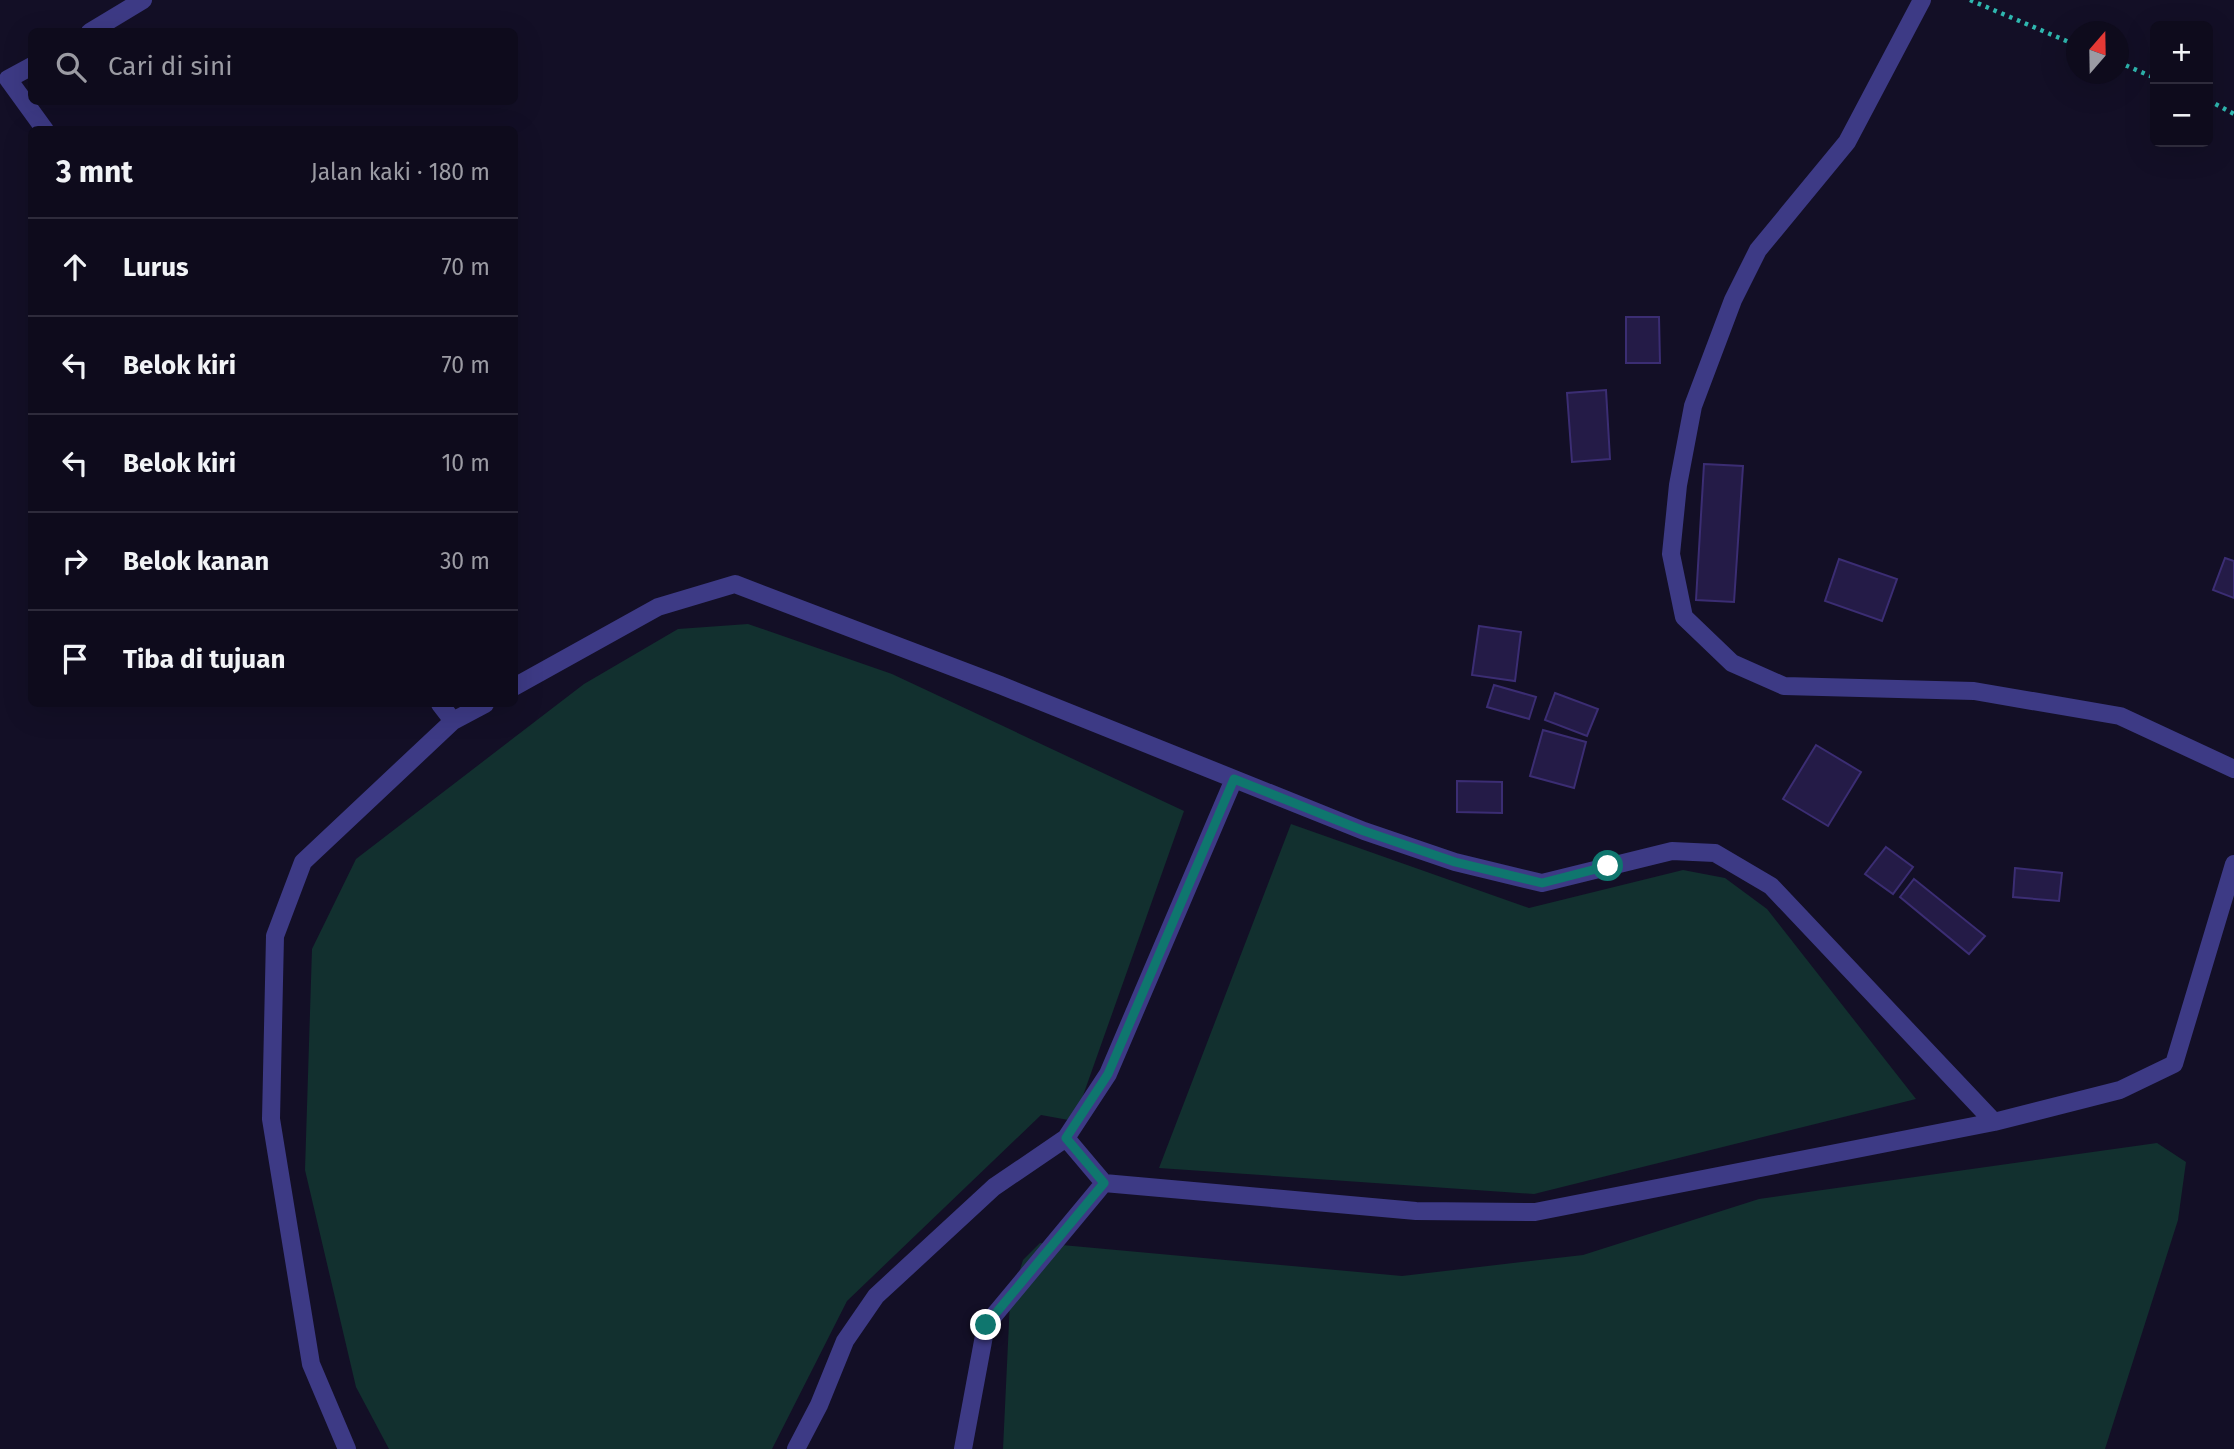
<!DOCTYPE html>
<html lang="id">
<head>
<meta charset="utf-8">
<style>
  :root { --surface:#0e0b1c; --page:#1c1929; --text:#f1f3f6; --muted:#9b9ba3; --line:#2e2b3b }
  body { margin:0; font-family:"Fira Sans",sans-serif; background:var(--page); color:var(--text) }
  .controls { position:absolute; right:21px; top:21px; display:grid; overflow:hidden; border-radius:10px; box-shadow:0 7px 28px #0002 }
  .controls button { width:63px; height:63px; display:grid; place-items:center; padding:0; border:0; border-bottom:2px solid var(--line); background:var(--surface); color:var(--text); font:35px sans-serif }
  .compass { position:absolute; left:2066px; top:21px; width:63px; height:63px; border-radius:50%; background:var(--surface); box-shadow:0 7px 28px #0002; rotate:20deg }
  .stop { position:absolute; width:21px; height:21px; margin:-16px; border:5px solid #0f766e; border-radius:50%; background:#fff }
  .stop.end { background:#0f766e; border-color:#fff; box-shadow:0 2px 7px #0008 }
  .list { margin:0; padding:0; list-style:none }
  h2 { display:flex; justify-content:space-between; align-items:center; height:91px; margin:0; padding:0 28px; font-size:30px }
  h2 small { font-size:23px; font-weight:400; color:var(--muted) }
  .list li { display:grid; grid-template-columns:46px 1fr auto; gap:21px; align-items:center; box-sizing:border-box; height:98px; padding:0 28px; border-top:2px solid var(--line) }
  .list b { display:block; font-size:26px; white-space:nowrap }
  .list em { font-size:23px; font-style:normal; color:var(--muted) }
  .icon { flex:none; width:38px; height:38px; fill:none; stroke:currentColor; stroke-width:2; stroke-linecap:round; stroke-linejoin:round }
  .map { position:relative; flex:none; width:2234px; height:1449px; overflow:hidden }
  .search { position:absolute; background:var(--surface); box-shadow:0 7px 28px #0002; left:28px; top:28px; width:490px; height:77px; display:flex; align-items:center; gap:18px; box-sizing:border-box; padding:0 24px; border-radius:10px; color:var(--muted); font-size:26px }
  .panel { position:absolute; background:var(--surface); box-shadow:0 7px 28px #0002; left:28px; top:126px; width:490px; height:581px; border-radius:10px }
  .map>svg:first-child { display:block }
  .green { fill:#12302f }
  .building { fill:#241b47; stroke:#3b2d73; stroke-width:2 }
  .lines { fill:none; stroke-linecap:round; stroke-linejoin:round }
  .path { stroke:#2fb8b0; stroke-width:4.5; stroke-dasharray:3.5 5; stroke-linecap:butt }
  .minor { stroke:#3d3a85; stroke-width:18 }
  .route { stroke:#0f766e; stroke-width:9 }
</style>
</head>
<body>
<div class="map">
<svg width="2234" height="1449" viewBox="0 0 2234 1449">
  <rect width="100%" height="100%" fill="#130f26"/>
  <!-- green -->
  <path class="green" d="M748,624L892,674L1184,811L1074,1121L1041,1115L847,1301L772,1449H389L356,1387L305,1170L312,949L356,859L584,684L678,629Z
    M1291,824L1529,908L1683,870L1725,878L1767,909L1916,1099L1534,1194L1159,1168Z
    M2157,1143L2186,1162L2178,1220L2105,1449H1003L1010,1301L1023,1260L1040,1243L1402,1276L1583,1255L1759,1199Z"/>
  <!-- building -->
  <path class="building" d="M1626,317H1659L1660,363H1626Z
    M1606,390L1610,459L1572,462L1567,393Z
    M1704,464L1743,466L1734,602L1696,600Z
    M2225,558L2234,561V598L2213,590Z
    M1839,559L1897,579L1882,621L1825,601Z
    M1479,626L1521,632L1515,681L1472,675Z
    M1494,685L1536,697L1529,719L1487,707Z
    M1555,693L1598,709L1587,736L1545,720Z
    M1543,730L1586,742L1574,788L1530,776Z
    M1816,745L1861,772L1828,826L1783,799Z
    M1457,781L1502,782V813L1457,812Z
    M1886,847L1913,867L1893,894L1865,874Z
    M2015,868L2062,873L2059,901L2013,897Z
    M1914,879L1985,936L1969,954L1900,897Z"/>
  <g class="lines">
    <!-- path -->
    <path class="path" d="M1970,0L2076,45
      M2118,62L2155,78
      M2208,100L2234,114"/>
    <!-- minor -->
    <path class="minor" d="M1922,0L1847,142L1758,250L1733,300L1693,406L1678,485L1671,554L1684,617L1732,663L1784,686L1974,691L2120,716L2234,769
      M90,32L143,0
      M32,66L8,79L45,130
      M514,687L658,607L735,584L1000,685L1364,831L1455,862L1542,883L1672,851L1715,853L1771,886L1994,1122
      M440,704L453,721
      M1066,1138L1104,1183L1416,1211L1535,1212L1994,1122L2120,1090L2174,1064L2234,864
      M347,1449L311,1364L271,1119L275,936L303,862L453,721L485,704
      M796,1449L819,1405L845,1341L876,1296L994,1187L1066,1138L1108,1074L1234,779
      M963,1449L986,1325L1104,1183"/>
  </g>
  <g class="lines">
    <!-- route -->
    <path class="route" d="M986,1325L1104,1183L1066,1138L1108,1074L1234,779L1364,831L1455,862L1542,883L1608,866"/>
  </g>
</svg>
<div class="controls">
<button>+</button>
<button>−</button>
</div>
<svg class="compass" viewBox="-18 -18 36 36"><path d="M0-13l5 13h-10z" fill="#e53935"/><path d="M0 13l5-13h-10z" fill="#9b9ba3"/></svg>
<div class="stop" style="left:1608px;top:866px"></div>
<div class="stop end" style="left:986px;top:1325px"></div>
<div class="search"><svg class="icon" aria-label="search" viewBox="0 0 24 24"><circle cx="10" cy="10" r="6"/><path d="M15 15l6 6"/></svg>Cari di sini</div>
<section class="panel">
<h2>3 mnt<small>Jalan kaki · 180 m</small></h2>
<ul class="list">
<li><svg class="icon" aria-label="ahead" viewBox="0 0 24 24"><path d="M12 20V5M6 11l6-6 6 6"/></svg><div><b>Lurus</b></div><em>70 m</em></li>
<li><svg class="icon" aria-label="left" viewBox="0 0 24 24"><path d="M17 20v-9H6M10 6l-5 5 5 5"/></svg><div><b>Belok kiri</b></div><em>70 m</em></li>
<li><svg class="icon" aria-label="left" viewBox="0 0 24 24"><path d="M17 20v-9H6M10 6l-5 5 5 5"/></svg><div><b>Belok kiri</b></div><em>10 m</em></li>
<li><svg class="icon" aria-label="right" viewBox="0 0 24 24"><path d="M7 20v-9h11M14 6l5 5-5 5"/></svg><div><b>Belok kanan</b></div><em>30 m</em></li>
<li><svg class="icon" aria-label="arrive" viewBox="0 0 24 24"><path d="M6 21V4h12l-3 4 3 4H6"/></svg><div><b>Tiba di tujuan</b></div></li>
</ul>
</section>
</div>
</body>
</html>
